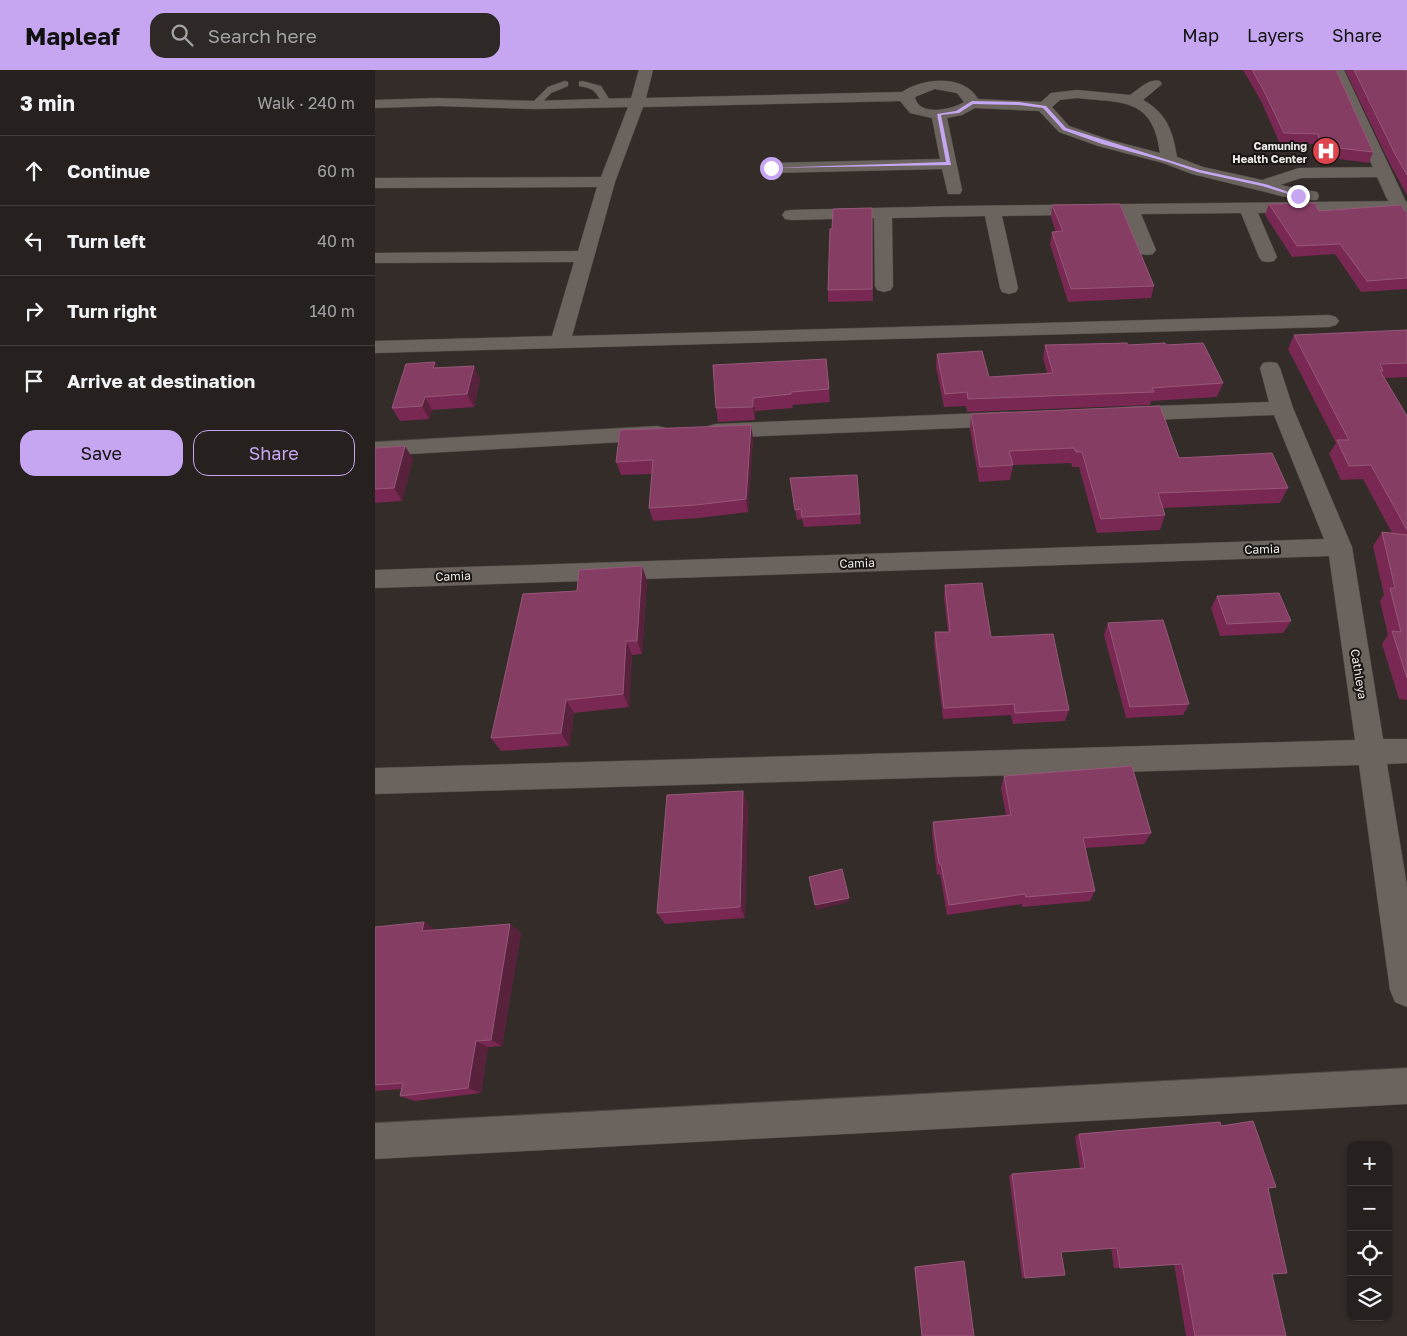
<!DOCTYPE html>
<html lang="en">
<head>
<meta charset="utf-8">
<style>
  :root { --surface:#26211e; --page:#2e2927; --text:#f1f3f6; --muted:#a4a3a4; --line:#423e3c; --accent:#c6a6f0 }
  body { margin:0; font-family:"Golos Text",sans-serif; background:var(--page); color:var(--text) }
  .controls { position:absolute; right:15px; bottom:15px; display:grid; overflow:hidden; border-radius:10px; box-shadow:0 1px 4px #0004 }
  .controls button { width:45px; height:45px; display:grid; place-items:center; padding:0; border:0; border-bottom:1px solid var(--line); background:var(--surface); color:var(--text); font:25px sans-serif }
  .stop { position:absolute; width:15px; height:15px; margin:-11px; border:4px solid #c6a6f0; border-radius:50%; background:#fff }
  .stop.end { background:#c6a6f0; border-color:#fff; box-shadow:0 1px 5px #0008 }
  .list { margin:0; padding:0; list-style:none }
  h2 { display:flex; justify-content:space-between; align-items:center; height:65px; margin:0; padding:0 20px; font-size:21px }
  h2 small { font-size:16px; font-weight:400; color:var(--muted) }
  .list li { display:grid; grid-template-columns:32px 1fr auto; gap:15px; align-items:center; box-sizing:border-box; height:70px; padding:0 20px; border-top:1px solid var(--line) }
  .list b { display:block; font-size:19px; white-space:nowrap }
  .list em { font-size:16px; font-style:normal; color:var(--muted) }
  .actions { display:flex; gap:10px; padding:15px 20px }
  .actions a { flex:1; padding:11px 0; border:1px solid var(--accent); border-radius:15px; text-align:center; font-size:18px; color:var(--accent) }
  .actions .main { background:var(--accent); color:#111 }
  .icon { flex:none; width:28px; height:28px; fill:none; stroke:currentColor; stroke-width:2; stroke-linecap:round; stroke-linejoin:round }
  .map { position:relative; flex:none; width:1032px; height:1266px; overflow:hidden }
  header { display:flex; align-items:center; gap:30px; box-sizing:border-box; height:70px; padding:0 25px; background:var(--accent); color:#111 }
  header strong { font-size:24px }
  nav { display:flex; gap:28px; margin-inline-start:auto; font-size:18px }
  .search { width:350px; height:45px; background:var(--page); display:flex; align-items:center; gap:12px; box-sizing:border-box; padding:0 18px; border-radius:15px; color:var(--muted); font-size:19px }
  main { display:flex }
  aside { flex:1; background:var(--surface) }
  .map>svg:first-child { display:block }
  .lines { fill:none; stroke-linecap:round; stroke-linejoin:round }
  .lane-casing { stroke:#4d4844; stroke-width:1 }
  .street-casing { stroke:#4d4844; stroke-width:1 }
  .secondary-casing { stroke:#4d4844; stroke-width:1 }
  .lane { fill:#6b635e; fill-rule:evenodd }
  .street { fill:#6b635e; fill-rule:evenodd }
  .secondary { fill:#6b635e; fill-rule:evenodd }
  .wall { fill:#792854 }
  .shaded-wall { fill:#58213c }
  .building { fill:#853d64; stroke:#965878 }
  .route { fill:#c6a6f0 }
  .labels { text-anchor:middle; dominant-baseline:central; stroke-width:4; stroke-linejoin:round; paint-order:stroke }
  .far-poi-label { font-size:11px; font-weight:bold; fill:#ede8e5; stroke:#191613; text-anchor:end }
  .street-label { font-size:12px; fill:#ede8e5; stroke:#191613 }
</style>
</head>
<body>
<header>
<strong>Mapleaf</strong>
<div class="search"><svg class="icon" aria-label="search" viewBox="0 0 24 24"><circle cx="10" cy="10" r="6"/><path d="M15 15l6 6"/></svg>Search here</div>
<nav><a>Map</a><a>Layers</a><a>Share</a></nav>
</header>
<main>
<aside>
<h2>3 min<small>Walk · 240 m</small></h2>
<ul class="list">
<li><svg class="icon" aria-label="ahead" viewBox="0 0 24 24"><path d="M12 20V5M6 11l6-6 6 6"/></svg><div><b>Continue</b></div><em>60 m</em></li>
<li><svg class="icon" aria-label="left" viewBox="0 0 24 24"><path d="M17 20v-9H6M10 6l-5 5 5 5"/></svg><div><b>Turn left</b></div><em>40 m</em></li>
<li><svg class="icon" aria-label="right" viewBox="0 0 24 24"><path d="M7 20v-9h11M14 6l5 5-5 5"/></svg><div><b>Turn right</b></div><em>140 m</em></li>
<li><svg class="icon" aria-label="arrive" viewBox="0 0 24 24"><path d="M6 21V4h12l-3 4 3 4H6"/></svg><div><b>Arrive at destination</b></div></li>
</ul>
<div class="actions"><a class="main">Save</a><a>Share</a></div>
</aside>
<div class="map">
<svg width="1032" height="1266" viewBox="0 0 1032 1266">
  <rect width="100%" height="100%" fill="#332c28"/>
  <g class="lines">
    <!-- lane casing -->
    <g class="lane-casing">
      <path id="lane" d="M190,11L193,12V16L176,23L163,37H157V33L173,17Z
        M207,11L226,16L236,32L234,34H228C219,20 220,19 204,16V12Z"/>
    </g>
    <!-- street casing -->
    <g class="street-casing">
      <path id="street" d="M264,0H278L271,28L527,22C548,8 589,4 603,29L666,32L676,23L702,20L755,25C764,19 774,8 785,11L787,14L768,30C792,43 798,62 802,87L828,97L887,110L924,98L1008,97L1014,99L1016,102L1014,105L1008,107L926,108L905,115L942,122L944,126L942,130H923L817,104L788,93L723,76L684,62L664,41L600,38L587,45L572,48L587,120L585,124H573L567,99L396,103L390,101L388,98L390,95L396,93L565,89L557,48L535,43L525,31L268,37L240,112L197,266L954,245L961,247L964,251L961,255L954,257L0,283V271L177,266L199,192L0,193V183L203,181L222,117L0,118V108L226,107L253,37L160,39L63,36L0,38V30L63,28L160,31L256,28ZM560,19L582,23L589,32C577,40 543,47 540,27ZM702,28C747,33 778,27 785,83L735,70L694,56L677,37L685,30Z
        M1026,131L1032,132V140L883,143L902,187L899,191L893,192L887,191L884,187L866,143L766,144L781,180L778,184L772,185L766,184L763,180L749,144L627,146L643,218L641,222L634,224L627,222L625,218L610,146L517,148L518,216L516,220L509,222L502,220L500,216L499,148L416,150L410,149L407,145L410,141L416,140L581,136Z
        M895,292L902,293L905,298L918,338L977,477L1008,669H1032V693L1012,694L1032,816V937L1020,932L1015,920L984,695L0,724V698L980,670L954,486L0,518V500L949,469L899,345L751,351L743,349L740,344L743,339L751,337L894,332L885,298L888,293Z
        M633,342L641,344L644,349L641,354L633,356L341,368L333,366L330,361L333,356L341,354Z
        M283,356L291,358L294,363L291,368L283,370L0,386V372Z
        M1032,998V1034L0,1089V1053Z"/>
    </g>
    <!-- secondary casing -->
    <g class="secondary-casing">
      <path id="secondary" d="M955,0H969L1032,134V152L1026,151L1011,127Z"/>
    </g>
    <!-- lane -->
    <use href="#lane" class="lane"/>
    <!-- street -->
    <use href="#street" class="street"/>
    <!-- secondary -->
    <use href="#secondary" class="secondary"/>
  </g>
  <!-- wall -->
  <path class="wall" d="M868,0H961L998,82L994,93L942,86L939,74H905L886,31Z
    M970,0H1032V125L1015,94Z
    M894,134L944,141L1032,142V219L986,222L960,184L917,187L890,145Z
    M677,135L779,216L776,228L693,232L675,174L677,162H681L676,147Z
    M497,138L498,231L453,232V220L457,159Z
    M1032,260V307L1010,308L1032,346V630L1024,629L1007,574L1013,565L1005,531L1009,525L998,476L1007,462L1017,463L988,409L966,410L954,384L961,373L913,279L919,265Z
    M670,275H791L848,313L842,327L776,331L775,335L592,342L591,336L569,337L561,297L562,284L614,307L672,303L668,288Z
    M60,292L63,298L105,309L99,337L57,340L54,349L25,351L17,338Z
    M338,295L454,319L455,332L417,335L418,338L380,341V350L343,352L341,338Z
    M596,344L804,388L913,418L905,433L788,438L790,445L785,460L722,463L704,397H697L696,393L638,395L635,410L604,412L595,359Z
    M378,368L373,442L324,448L278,451L274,438L277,404L246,405L241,392Z
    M0,378L38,389L27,431L0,433Z
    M415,408L485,444L486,454L429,457L427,449L422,450Z
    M267,496L272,511L267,584L257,585L254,637L199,643L194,676L126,681L116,668L202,521Z
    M570,515L616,567L694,640L690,651L638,654L636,645L568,649L559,574L560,562H573L569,527Z
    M842,526L916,551L908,563L845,566L836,538Z
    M733,553L814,634L808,645L751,648L729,565Z
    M629,706L776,763L769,774L710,778L720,821L715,831L647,837V834L572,845L565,804L562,805L557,763L558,752L631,746L626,718Z
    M368,721L373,735L370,848L290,854L282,843Z
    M49,852L60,860L135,854L146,863L127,976L113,977L106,1023L40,1031L25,1026L26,1019L0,1021V857Z
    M846,1056L893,1118L897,1204L911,1266H811L799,1194L745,1198H739L736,1178L686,1182L650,1208H647L634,1106L637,1104L705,1098L700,1067L704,1064Z
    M587,1191H589L599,1266H547L539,1197Z"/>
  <!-- shaded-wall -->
  <path class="shaded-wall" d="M60,292L66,305L58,298Z
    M99,296L105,309L99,337L92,324Z
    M50,327L57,340L54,349L47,336Z
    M378,328L380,341V350L378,337Z
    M376,355L378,368L373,442L371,429Z
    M30,376L38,389L27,431L19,418Z
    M267,496L272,511L267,584L262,571Z
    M251,571L257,585L254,637L248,624Z
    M191,630L199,643L194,676L186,663Z
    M368,721L373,735L370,848L365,837Z
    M474,828V832L441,840L440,835Z
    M49,852L62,861H47Z
    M135,854L146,863L127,976L116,970Z
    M101,971L113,977L106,1023L93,1018Z"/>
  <!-- building -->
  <path class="building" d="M877,0H961L998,82L946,76L943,64L909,63L889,21Z
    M979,0H1032V105L1020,84Z
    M940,133L944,141L1026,135L1030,141L1032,142V208L992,211L965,174L922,176L894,134Z
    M745,134L779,216L696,219L677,162L688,161L677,135Z
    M497,138V219L453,220L455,159H457L458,139Z
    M1032,260V293L1005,294L1008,301H1005L1032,346V460L996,395L974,396L962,370H974L919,265Z
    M752,273L753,275L790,273L791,275L828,273L848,313L777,318L779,322L593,329L592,322L570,324L562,284L607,281L614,307L678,303L670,275Z
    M451,289L454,319L416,322V324L378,328V337L341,338L338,295Z
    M60,292L58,298L99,296L92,324L50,327L47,336L17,338L31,294Z
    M785,336L804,388L897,383L913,418L783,423L790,445L726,449L707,382H701L699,378L634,381L638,395L605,397L596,344Z
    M376,355L371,429L321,435L274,438L278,390L241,392L245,360Z
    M30,376L19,418L0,419V378Z
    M482,405L485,444L427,447L426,439L420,440L415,408Z
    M1007,462L1032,465V608L1017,561L1026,562L1015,518H1020Z
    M267,496L262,571H251L248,624L191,630L186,663L116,668L148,524L202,521L204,500Z
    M607,513L616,567L678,564L694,640L640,643L639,634L569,638L560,562H575L570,515Z
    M904,523L916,551L852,554L842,526Z
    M788,550L814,634L755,637L733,553Z
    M757,696L776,763L708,768L720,821L651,827L650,824L574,835L566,794H564L558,752L636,745L629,706Z
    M368,721L365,837L282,843L292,725Z
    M467,799L474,828L440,835L434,807Z
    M49,852L47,861L135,854L116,970L101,971L93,1018L25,1026L28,1013L0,1015V857Z
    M878,1051L901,1117L893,1118L912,1203L897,1204L911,1266H820L807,1194L745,1198L742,1178L686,1182L690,1205L650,1208L637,1104L710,1098L704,1064L845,1052L846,1056Z
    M589,1191L599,1266H547L540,1197Z"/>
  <!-- route -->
  <path class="route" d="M597,31L644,32L671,36L691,58L825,100L890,114L926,126L923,127L887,116L822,102L793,92L727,74L688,60L668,38L644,35L598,34L584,43L566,45L576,95L393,98L571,92L562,44L581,41Z"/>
  <!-- icons -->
  <defs>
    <g id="hospital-disc" transform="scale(1.4375)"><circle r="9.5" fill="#e0444e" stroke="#191613"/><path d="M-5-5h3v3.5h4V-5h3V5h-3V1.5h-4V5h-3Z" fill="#fff"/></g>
  </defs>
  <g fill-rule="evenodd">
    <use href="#hospital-disc" x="951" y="81"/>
  </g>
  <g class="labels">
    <!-- far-poi labels -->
    <g class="far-poi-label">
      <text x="932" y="75">Camuning<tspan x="932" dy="13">Health Center</tspan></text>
    </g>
    <!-- street labels -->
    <g class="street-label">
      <text transform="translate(887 479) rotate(-2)">Camia</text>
      <text transform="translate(482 493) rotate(-2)">Camia</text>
      <text transform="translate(78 506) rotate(-2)">Camia</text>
      <text transform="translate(984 604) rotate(81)">Cathleya</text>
    </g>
  </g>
</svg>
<div class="controls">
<button>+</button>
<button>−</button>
<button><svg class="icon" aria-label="locate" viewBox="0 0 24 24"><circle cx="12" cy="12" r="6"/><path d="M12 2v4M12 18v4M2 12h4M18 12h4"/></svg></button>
<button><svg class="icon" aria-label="layers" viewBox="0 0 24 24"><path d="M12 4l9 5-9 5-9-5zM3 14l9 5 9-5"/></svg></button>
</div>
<div class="stop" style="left:396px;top:98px"></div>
<div class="stop end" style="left:923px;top:126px"></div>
</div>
</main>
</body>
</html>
